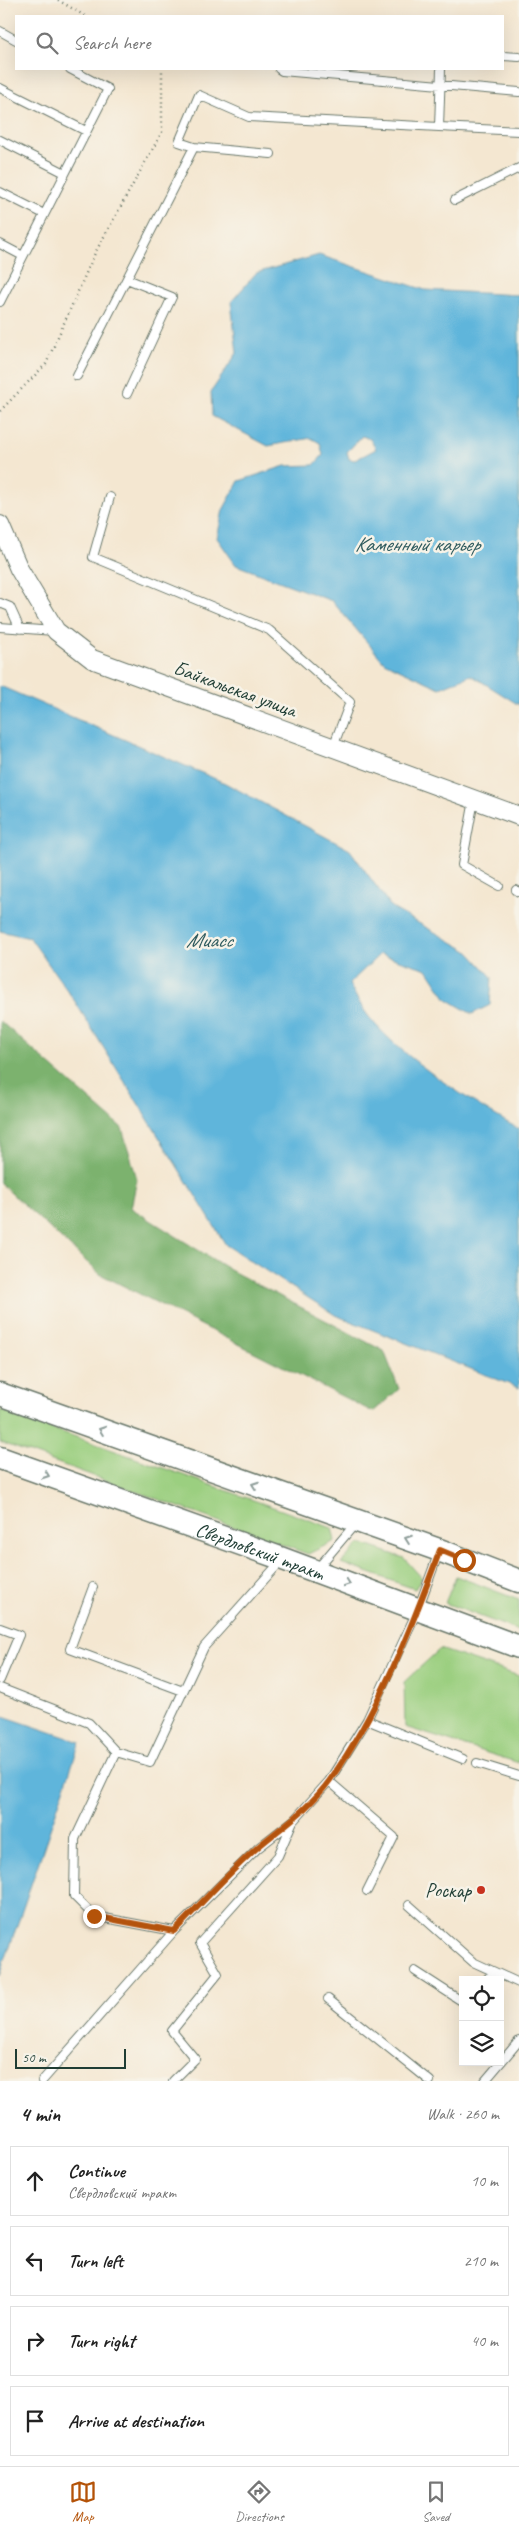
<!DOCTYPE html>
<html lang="en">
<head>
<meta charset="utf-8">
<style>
  :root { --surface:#fff; --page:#f2f2f2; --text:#222; --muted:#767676; --line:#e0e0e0; --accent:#b45309 }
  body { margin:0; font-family:Caveat,sans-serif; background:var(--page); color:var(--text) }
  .controls { position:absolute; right:15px; bottom:15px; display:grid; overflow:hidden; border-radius:0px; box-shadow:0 5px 20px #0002 }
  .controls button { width:45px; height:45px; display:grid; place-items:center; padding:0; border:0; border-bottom:1px solid var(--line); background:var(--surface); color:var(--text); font:25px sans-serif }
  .scale { position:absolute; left:15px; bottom:12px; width:111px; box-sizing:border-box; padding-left:5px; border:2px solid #1f3d34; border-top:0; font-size:14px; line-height:18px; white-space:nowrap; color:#1f3d34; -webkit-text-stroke:4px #f7f3e8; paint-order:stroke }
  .stop { position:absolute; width:15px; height:15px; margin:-11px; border:4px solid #b45309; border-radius:50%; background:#fff }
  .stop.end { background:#b45309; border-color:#fff; box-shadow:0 1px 5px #0008 }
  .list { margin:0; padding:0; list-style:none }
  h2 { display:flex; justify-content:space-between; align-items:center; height:65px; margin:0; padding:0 20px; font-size:21px }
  h2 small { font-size:16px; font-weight:400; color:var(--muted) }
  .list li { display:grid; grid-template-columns:32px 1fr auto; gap:15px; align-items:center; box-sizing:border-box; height:70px; margin:0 10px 10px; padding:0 10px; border:1px solid var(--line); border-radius:0px }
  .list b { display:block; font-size:19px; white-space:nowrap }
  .list p { margin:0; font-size:16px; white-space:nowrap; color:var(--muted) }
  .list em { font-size:16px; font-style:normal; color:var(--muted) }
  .icon { flex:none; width:28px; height:28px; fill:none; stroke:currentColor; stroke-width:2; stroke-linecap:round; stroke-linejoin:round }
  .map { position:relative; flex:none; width:519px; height:2081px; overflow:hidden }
  .search { position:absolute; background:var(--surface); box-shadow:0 5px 20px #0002; left:15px; right:15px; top:15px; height:55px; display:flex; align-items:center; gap:12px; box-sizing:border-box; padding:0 18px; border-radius:0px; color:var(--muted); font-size:19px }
  .sheet { height:385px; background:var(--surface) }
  nav { display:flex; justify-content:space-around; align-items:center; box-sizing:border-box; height:70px; border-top:1px solid var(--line); background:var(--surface); font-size:14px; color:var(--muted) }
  nav a { display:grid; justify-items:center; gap:2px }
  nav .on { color:var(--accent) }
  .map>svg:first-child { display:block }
  .green { fill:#9bcf80; stroke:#5d865a }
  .forest { fill:#7cb26e; stroke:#4e7851 }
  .water { fill:#5fb5db; stroke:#3f7988; fill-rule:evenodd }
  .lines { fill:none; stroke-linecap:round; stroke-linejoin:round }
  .service-casing { stroke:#6a786b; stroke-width:10 }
  .tertiary-casing { stroke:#6a786b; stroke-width:20 }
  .primary-casing { stroke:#6a786b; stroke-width:25 }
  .path { stroke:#6a786b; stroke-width:2.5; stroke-dasharray:1 4; stroke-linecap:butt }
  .service { stroke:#fff; stroke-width:8 }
  .tertiary { stroke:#fff; stroke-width:18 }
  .primary { stroke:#fff; stroke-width:22 }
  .oneway { stroke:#8f9e9a }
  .route { stroke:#b45309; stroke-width:6 }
  .poi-dot { fill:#c8321e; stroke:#f7f3e8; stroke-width:2 }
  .labels { text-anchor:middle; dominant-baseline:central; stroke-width:5; stroke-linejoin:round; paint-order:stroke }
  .street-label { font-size:20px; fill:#1f3d34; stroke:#f7f3e8 }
  .poi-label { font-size:20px; fill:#1f3d34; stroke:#f7f3e8; text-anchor:end }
  .water-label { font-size:21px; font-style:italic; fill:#2f5b5e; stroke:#f7f3e8 }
</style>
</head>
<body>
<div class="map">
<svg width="519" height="2081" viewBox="0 0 519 2081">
  <rect width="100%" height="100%" fill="#f7f3e8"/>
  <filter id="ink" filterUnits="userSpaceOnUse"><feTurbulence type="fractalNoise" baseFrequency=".02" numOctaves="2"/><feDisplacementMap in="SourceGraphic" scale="10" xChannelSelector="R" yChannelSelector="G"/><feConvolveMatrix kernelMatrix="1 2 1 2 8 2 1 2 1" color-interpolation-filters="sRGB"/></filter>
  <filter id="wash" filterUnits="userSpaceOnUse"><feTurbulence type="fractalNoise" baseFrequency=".0096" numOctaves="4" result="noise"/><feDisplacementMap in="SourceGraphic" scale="20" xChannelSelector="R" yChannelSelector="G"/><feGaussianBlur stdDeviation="1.12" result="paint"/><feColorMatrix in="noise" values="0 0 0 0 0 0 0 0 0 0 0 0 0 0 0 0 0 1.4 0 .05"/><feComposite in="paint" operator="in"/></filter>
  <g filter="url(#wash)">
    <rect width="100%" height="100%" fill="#f4e7d1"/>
    <!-- green -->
    <path class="green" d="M0,1410L332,1528L335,1541L308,1554L0,1442Z
      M360,1543L404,1558L422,1578L415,1589L341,1563Z
      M456,1576L519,1600V1631L445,1603Z
      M440,1649L519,1676V1763L405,1727L404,1682Z"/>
    <!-- forest -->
    <path class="forest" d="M0,1021L122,1128L137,1179L131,1208L230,1270L384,1351L399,1389L373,1412L100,1274L0,1183Z"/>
    <!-- water -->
    <path class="water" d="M319,255L425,290L519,295V705L471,675L440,688L384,662L332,601L236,565L217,538L223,510L239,481L285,466L314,465L323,455L320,443L311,438L268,446L212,416L211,392L237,353L231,302L256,273ZM362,436L370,439L376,449L355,460L349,459L347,452Z
      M0,686L225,783L350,850L392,908L468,951L492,977L490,1005L472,1014L447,999L427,969L380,954L349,984C355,994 361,1007 369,1017C402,1058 472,1103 519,1129V1388L335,1315L226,1245L74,1000L30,938L0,931Z
      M0,1715L80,1742L0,1975Z"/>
  </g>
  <g filter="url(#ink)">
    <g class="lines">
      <!-- service casing -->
      <g class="service-casing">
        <path id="service" d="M0,31L16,40
          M503,56L519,57
          M279,69L282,71L519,92
          M0,88L86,131
          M439,127L519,131
          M0,140L65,173
          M194,147L271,154
          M0,192L44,214
          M455,200L519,168
          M0,244L23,256
          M127,279L172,297L127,394
          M0,302L108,89L70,69
          M77,376L194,147L179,142L199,95L249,117L439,127L441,69
          M110,497L93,557L269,630L350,702L333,747
          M0,603L10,607L20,629
          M0,627L54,631
          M474,800L462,865L499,886
          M516,890L519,892
          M317,1569L356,1523
          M93,1587L70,1649L183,1691
          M0,1628L19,1635L0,1680
          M0,1688L89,1723L116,1752L150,1762L204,1647L281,1561
          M367,1720L463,1759
          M116,1752L75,1839L74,1896L94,1916L174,1931
          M477,1763L519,1776
          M329,1781L394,1837L367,1891
          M409,1905L473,1962L519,1983
          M415,1971L463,2002
          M486,1980L494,1972
          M328,1999L430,2081
          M42,2081L174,1931L258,1848L294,1820L329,1781L367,1720L418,1609L439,1552
          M173,2081L195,2059L172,2031L218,1974L200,1943L278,1856L293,1821
          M485,2081L519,2041"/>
      </g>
      <!-- tertiary casing -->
      <g class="tertiary-casing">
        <path id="tertiary" d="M0,525L19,569L56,631L92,659L519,816"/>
      </g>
      <!-- primary casing -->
      <g class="primary-casing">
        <g id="primary">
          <path d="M0,1394L439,1550L519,1581"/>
          <path id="s1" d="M0,1458L283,1559L519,1647"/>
        </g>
      </g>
      <!-- path -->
      <path class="path" d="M58,0L85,16
        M0,411L46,364L95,253L162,132V69"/>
      <!-- service -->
      <use href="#service" class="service"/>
      <!-- tertiary -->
      <use href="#tertiary" class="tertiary"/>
      <!-- primary -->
      <use href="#primary" class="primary"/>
    </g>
    <!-- one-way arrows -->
    <defs><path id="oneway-chevron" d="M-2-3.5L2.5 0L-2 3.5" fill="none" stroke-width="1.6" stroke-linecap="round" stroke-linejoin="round" transform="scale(1.25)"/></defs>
    <g class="oneway">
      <use href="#oneway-chevron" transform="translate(102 1430) rotate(-160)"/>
      <use href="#oneway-chevron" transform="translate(46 1475) rotate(20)"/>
      <use href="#oneway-chevron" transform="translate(255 1485) rotate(-160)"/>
      <use href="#oneway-chevron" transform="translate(408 1539) rotate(-160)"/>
      <use href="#oneway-chevron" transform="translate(347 1583) rotate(20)"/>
    </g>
  </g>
  <g class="lines" filter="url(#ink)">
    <!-- route -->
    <path class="route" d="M94,1916L174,1931C202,1903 228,1873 258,1847C283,1826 310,1808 330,1780C379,1711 411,1629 440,1550L464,1560"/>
  </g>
  <!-- markers -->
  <circle class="poi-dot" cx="481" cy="1890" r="5"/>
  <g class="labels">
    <!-- street labels -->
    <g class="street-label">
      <text transform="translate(235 689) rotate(20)">Байкальская улица</text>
      <text stroke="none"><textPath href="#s1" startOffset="276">Свердловский тракт</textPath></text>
    </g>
    <!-- poi labels -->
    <g class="poi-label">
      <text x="471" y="1890">Роскар</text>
    </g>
    <!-- water labels -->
    <g class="water-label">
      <text x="417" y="544">Каменный карьер</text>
      <text x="209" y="940">Миасс</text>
    </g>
  </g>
</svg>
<div class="controls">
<button><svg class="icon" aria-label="locate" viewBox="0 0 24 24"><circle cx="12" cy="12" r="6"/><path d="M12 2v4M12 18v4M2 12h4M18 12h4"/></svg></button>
<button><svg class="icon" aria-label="layers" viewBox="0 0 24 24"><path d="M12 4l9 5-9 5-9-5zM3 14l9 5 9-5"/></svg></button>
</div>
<div class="scale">50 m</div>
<div class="stop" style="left:464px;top:1560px"></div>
<div class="stop end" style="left:94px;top:1916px"></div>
<div class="search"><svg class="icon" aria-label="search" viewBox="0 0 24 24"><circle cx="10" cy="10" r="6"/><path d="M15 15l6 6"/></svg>Search here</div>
</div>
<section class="sheet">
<h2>4 min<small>Walk · 260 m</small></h2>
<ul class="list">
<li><svg class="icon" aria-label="ahead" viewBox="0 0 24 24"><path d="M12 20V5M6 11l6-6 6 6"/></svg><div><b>Continue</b><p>Свердловский тракт</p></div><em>10 m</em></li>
<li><svg class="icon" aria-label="left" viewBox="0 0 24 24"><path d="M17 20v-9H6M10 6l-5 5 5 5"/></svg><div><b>Turn left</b></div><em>210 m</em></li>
<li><svg class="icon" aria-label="right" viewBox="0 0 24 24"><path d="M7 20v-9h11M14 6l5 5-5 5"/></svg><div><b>Turn right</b></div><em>40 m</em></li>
<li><svg class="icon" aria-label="arrive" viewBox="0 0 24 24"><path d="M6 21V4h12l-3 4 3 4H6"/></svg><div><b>Arrive at destination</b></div></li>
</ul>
</section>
<nav>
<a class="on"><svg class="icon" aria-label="map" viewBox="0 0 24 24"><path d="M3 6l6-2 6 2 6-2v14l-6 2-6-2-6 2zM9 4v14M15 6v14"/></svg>Map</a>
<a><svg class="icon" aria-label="directions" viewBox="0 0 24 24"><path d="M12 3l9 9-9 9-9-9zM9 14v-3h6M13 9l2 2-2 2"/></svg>Directions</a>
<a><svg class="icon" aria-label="saved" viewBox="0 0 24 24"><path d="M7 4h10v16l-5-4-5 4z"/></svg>Saved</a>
</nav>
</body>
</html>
